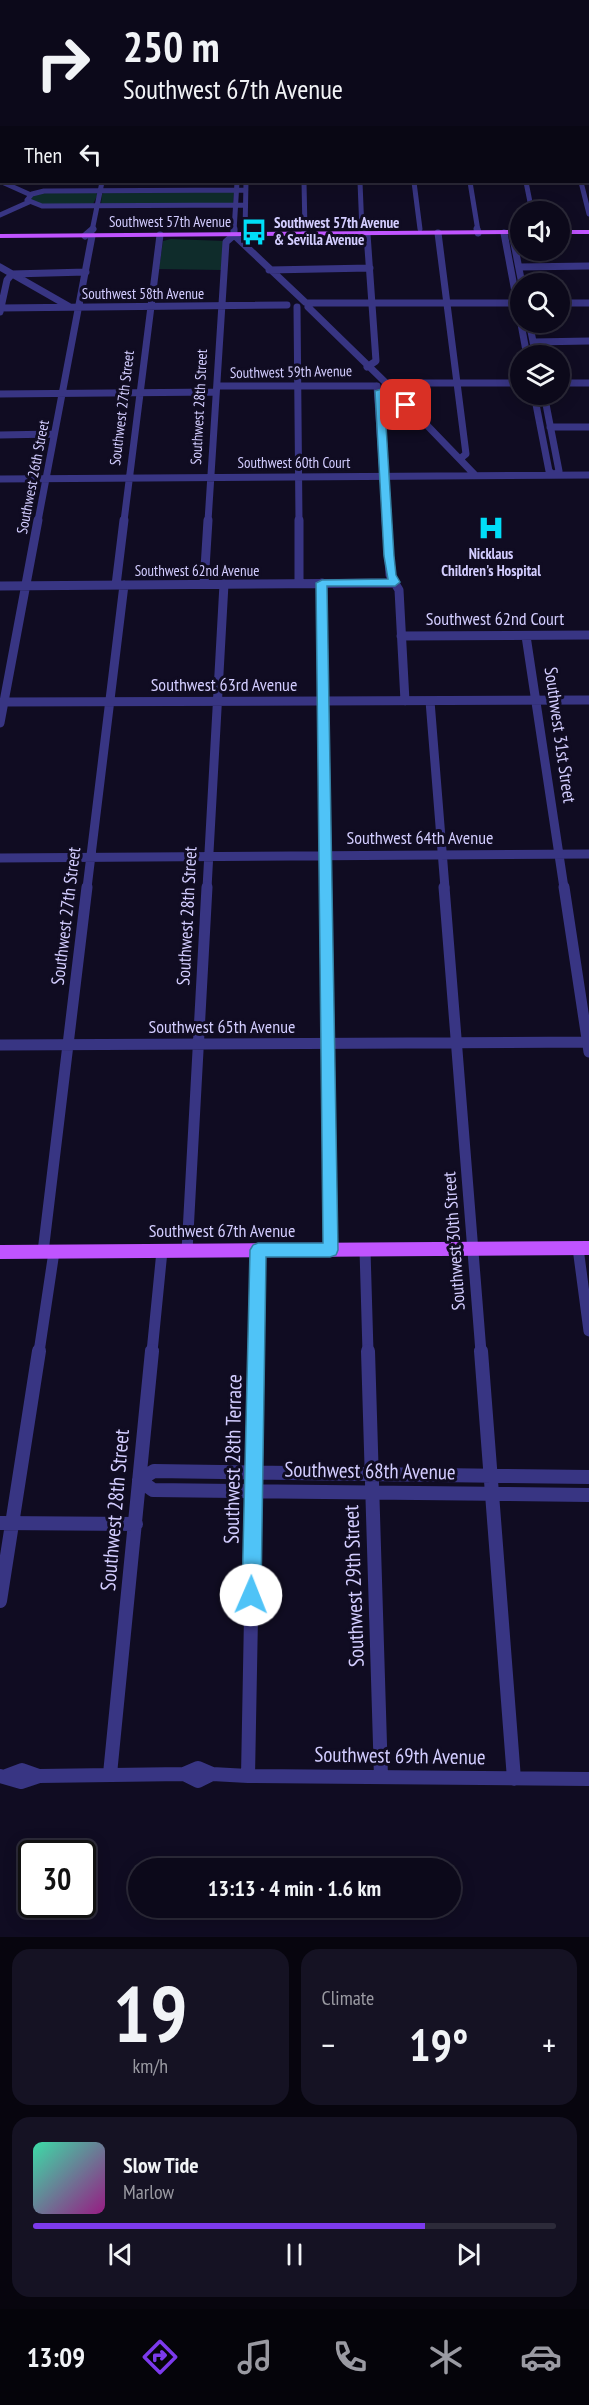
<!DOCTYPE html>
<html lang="en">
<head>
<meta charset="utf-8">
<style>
	:root { --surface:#0c091a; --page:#151223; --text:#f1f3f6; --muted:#9a9aa2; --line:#2c2a39; --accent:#7c3aed }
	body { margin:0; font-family:"PT Sans Narrow",sans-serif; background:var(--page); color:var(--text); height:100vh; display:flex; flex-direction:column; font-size:22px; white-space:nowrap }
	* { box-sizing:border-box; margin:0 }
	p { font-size:20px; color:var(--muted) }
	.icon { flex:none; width:33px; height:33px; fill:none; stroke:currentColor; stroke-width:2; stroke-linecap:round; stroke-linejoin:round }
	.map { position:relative; height:1937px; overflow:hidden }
	.sheet { display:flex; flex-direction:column; gap:12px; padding:12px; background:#07050e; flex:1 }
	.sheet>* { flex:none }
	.hud { position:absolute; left:0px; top:0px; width:590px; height:183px; box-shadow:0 3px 15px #0003,0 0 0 2px var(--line); background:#0c091a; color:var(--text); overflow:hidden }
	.buttons { position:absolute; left:510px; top:201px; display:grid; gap:12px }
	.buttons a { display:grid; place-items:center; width:60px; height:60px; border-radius:50%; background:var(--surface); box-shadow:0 3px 15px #0003,0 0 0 2px var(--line); font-size:30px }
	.speed { position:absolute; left:18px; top:1840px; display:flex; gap:12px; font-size:30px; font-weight:700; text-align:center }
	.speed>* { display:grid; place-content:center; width:78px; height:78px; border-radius:50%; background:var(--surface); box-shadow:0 3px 15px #0003,0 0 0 2px var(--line); line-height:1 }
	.speed .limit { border:3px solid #111; border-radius:9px; background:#fff; color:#111 }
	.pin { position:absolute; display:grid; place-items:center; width:51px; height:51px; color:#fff; margin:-26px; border-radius:12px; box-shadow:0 3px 9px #0006 }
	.me { position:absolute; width:66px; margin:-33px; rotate:1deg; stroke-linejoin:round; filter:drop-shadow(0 0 4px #0008) }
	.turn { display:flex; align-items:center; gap:21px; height:126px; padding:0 24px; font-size:27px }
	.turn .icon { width:78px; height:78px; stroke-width:2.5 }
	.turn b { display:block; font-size:42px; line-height:51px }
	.then { display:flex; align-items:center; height:57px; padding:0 24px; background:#0003; gap:12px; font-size:22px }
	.big { font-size:45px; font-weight:800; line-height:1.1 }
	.sheet .card { flex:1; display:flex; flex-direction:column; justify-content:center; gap:9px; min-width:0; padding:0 21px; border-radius:18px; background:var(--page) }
	.sheet .dial { align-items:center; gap:0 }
	.dial b { font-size:78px; line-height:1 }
	.song { display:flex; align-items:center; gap:18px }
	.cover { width:72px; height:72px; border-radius:9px; background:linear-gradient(135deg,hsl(160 70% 55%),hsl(310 70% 35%)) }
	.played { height:6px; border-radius:3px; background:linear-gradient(90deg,var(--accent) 75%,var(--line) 75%) }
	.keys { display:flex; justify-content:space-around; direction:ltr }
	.heat { display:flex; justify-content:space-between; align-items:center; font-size:33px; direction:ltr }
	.sheet .tiles { flex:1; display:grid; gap:12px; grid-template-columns:1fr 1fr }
	.card:last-child { grid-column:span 2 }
	.trip { position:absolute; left:128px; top:1858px; width:333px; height:60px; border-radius:30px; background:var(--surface); box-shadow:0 3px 15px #0003,0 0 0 2px var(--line); font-weight:800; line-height:60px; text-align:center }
	.menu { display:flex; height:96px; justify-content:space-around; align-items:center; background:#05040a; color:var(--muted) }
	.menu .icon { width:42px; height:42px }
	.menu .selected { color:var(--accent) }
	.menu b { font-size:27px; color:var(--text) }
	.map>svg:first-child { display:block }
	.green { fill:#0f2c2b }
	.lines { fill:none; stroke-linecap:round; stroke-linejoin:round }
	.minor-far4 { stroke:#383583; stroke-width:5 }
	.minor-far3 { stroke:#383583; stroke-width:7 }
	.minor-far2 { stroke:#383583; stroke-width:9 }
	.minor-far1 { stroke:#383583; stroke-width:11 }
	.minor { stroke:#383583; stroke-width:14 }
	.major { fill:#c054ff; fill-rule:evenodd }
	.route { fill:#4fc3f7; stroke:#337fa1; stroke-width:1.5 }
	.labels { text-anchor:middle; stroke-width:6; stroke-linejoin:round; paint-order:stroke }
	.far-street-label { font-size:15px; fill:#d3cdff; stroke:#100c22 }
	.far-poi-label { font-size:15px; font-weight:bold; fill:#d3cdff; stroke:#100c22; text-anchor:start }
	.street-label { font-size:18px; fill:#d3cdff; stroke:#100c22 }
	.near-street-label { font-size:21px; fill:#d3cdff; stroke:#100c22 }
</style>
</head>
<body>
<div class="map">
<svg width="589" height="1937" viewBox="0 0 589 1937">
	<rect width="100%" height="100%" fill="#100c22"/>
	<!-- green -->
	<path class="green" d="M105 192H234L233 203 101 204 102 194Z
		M39 193H96L98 194 93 204 44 205 31 201V197Z
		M171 239 224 241 222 270 159 269 163 241Z"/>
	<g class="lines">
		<!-- minor-far4 -->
		<path class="minor-far4" d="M359 0 366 2
			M0 67 2 62
			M2 182 31 195
			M304 182 305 231
			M360 182 362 231
			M414 182 420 229
			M470 182 478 231
			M526 182 532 212
			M581 182 589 214
			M245 205 42 206 27 200 32 194 44 191 246 190
			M0 215 29 202
			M92 231 102 182
			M234 231 237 182
			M245 231 246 182"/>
		<!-- minor-far3 -->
		<path class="minor-far3" d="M305 229V234
			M362 229V234
			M477 229 478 233
			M438 233 466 454 461 458
			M504 233 527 356
			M512 233 522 284
			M367 234 376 361 367 367
			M234 235 305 302
			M234 235V229
			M85 236 93 229
			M245 245V229
			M0 267 70 307
			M519 267 589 266
			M269 270 370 268
			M307 303H520
			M560 303H589
			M297 307 299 521
			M308 307 385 382
			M0 308 287 305
			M0 312 7 280 12 274 86 272
			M529 322 536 356
			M533 342 589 341
			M389 383H520
			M560 383H589
			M217 386H376
			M377 386 386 521
			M390 387 475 475
			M0 394 216 392
			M534 394 549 471 554 475 559 471 544 394
			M550 427H589
			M0 435 54 434
			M0 479 589 475
			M38 521 92 236
			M124 521 160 235
			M208 521 226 242 234 235"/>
		<!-- minor-far2 -->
		<path class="minor-far2" d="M299 520V583
			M386 520 390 575 399 590 405 701
			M322 583 326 888
			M204 584 208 520
			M116 585 124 520
			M0 586 395 583
			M401 636 589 635
			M526 636 564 888
			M430 701 445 888
			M4 702 589 700
			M0 723 38 520
			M0 858 589 854
			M87 888 124 585
			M207 888 224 584"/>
		<!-- minor-far1 -->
		<path class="minor-far1" d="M326 887 330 1250
			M444 887 481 1352
			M564 887 589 1052
			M0 1045 589 1042
			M578 1248 589 1331
			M365 1250 368 1352
			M187 1251 207 887
			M43 1252 87 887
			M39 1352 54 1252
			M152 1352 162 1251
			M256 1352 258 1250"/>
		<!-- minor -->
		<path class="minor" d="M368 1351 381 1777
			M481 1351 514 1779
			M589 1477 154 1471 139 1480 153 1490 589 1495
			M0 1523 136 1524
			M0 1601 39 1351
			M110 1774 152 1351
			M184 1774 198 1781 212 1774
			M0 1776 21 1782 39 1776 184 1774 198 1768 212 1774 248 1776 589 1779
			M6 1776 22 1770 39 1776
			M248 1776 256 1351"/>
		<!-- major -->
		<path class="major" d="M520 230V234L0 238V234Z
			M560 230H589V234H560Z
			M589 1241V1255L0 1259V1245Z"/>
	</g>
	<!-- route -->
	<path class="route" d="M388 387 411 405 403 407 384 393 394 556 396 575 400 582 395 586H327L338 1250 336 1255 330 1257H266L261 1595 258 1602 251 1604 245 1602 242 1595 250 1250 253 1245 258 1243H323L316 583 322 580 388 579 384 556 375 391Z"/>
	<!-- icons -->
	<defs>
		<g id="bus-bare" transform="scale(2.07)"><path d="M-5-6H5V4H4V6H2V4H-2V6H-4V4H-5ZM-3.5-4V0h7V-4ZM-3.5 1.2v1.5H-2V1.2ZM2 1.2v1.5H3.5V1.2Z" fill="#00def8" stroke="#100c22" stroke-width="2.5" paint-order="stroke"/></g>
		<g id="hospital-bare" transform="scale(2.07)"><path d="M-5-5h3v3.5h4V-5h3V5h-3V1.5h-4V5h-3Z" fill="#00def8" stroke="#100c22" stroke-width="2.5" paint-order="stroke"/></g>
	</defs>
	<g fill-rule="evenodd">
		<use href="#bus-bare" x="254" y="232"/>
		<use href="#hospital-bare" x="491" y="528"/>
	</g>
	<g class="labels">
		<!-- far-street labels -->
		<g class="far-street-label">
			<text x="170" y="227">Southwest 57th Avenue</text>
			<text x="143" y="299">Southwest 58th Avenue</text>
			<text transform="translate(291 372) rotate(-1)" y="5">Southwest 59th Avenue</text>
			<text transform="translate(199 407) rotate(-87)" y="5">Southwest 28th Street</text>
			<text transform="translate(122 408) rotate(-83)" y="5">Southwest 27th Street</text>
			<text x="294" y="468">Southwest 60th Court</text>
			<text transform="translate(33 477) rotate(-79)" y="5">Southwest 26th Street</text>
			<text x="197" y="576">Southwest 62nd Avenue</text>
		</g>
		<!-- far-poi labels -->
		<g class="far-poi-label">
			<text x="274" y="228">Southwest 57th Avenue<tspan x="274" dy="17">&amp; Sevilla Avenue</tspan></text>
			<text x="491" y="559" text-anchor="middle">Nicklaus<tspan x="491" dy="17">Children's Hospital</tspan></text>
		</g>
		<!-- street labels -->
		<g class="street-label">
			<text x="495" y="625">Southwest 62nd Court</text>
			<text x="224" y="691">Southwest 63rd Avenue</text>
			<text transform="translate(560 735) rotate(82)" y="6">Southwest 31st Street</text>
			<text x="420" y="844">Southwest 64th Avenue</text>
			<text transform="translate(66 916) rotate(-83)" y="6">Southwest 27th Street</text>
			<text transform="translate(187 916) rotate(-87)" y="6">Southwest 28th Street</text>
			<text x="222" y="1033">Southwest 65th Avenue</text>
			<text x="222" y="1237">Southwest 67th Avenue</text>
			<text transform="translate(454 1241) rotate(-94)" y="6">Southwest 30th Street</text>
		</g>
		<!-- near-street labels -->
		<g class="near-street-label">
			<text transform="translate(233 1459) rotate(-89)" y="7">Southwest 28th Terrace</text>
			<text transform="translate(370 1471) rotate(1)" y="7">Southwest 68th Avenue</text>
			<text transform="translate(115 1510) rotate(-85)" y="7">Southwest 28th Street</text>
			<text transform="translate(354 1586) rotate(-92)" y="7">Southwest 29th Street</text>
			<text transform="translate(400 1756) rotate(1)" y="7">Southwest 69th Avenue</text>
		</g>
	</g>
</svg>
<div class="buttons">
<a><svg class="icon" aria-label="sound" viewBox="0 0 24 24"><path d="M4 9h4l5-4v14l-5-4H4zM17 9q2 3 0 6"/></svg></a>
<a><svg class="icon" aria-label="search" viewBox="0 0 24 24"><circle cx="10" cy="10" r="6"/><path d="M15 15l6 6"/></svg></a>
<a><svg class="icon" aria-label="layers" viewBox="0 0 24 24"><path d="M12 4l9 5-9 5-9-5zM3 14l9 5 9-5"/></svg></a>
</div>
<div class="speed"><div class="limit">30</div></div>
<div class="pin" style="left:406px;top:405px;background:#d93025"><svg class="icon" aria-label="arrive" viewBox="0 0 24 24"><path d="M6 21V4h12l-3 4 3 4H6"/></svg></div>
<svg class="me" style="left:251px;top:1595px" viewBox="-20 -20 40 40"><circle r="19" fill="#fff"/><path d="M0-13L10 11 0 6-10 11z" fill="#4fc3f7"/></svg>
<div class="trip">13:13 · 4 min · 1.6 km</div>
<div class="hud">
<div class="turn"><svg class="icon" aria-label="right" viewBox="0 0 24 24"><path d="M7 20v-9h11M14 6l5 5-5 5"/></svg><div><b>250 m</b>Southwest 67th Avenue</div></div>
<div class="then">Then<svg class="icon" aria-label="left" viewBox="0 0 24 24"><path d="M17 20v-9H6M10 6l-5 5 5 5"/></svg></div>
</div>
</div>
<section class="sheet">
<div class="tiles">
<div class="card dial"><b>19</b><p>km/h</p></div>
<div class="card"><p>Climate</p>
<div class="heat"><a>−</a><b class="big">19°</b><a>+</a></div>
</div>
<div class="card">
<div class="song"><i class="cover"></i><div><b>Slow Tide</b><p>Marlow</p></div></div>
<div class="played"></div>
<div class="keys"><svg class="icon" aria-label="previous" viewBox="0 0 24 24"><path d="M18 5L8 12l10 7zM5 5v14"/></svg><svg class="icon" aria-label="pause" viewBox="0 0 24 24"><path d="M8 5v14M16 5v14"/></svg><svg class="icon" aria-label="next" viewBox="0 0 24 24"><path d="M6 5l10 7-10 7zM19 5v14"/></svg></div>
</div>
</div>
</section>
<nav class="menu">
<b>13:09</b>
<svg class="icon selected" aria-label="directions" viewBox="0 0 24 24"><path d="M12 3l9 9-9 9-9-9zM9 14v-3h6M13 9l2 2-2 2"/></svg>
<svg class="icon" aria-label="music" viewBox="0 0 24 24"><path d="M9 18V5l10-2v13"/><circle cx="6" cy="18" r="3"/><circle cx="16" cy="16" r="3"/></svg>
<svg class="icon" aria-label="phone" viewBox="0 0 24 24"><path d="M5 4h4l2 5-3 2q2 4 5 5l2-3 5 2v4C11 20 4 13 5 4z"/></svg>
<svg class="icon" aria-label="climate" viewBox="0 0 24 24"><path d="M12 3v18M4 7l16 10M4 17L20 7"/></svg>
<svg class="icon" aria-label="car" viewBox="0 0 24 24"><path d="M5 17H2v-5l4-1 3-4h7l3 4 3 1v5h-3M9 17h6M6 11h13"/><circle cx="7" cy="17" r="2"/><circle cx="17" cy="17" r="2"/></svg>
</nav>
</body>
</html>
